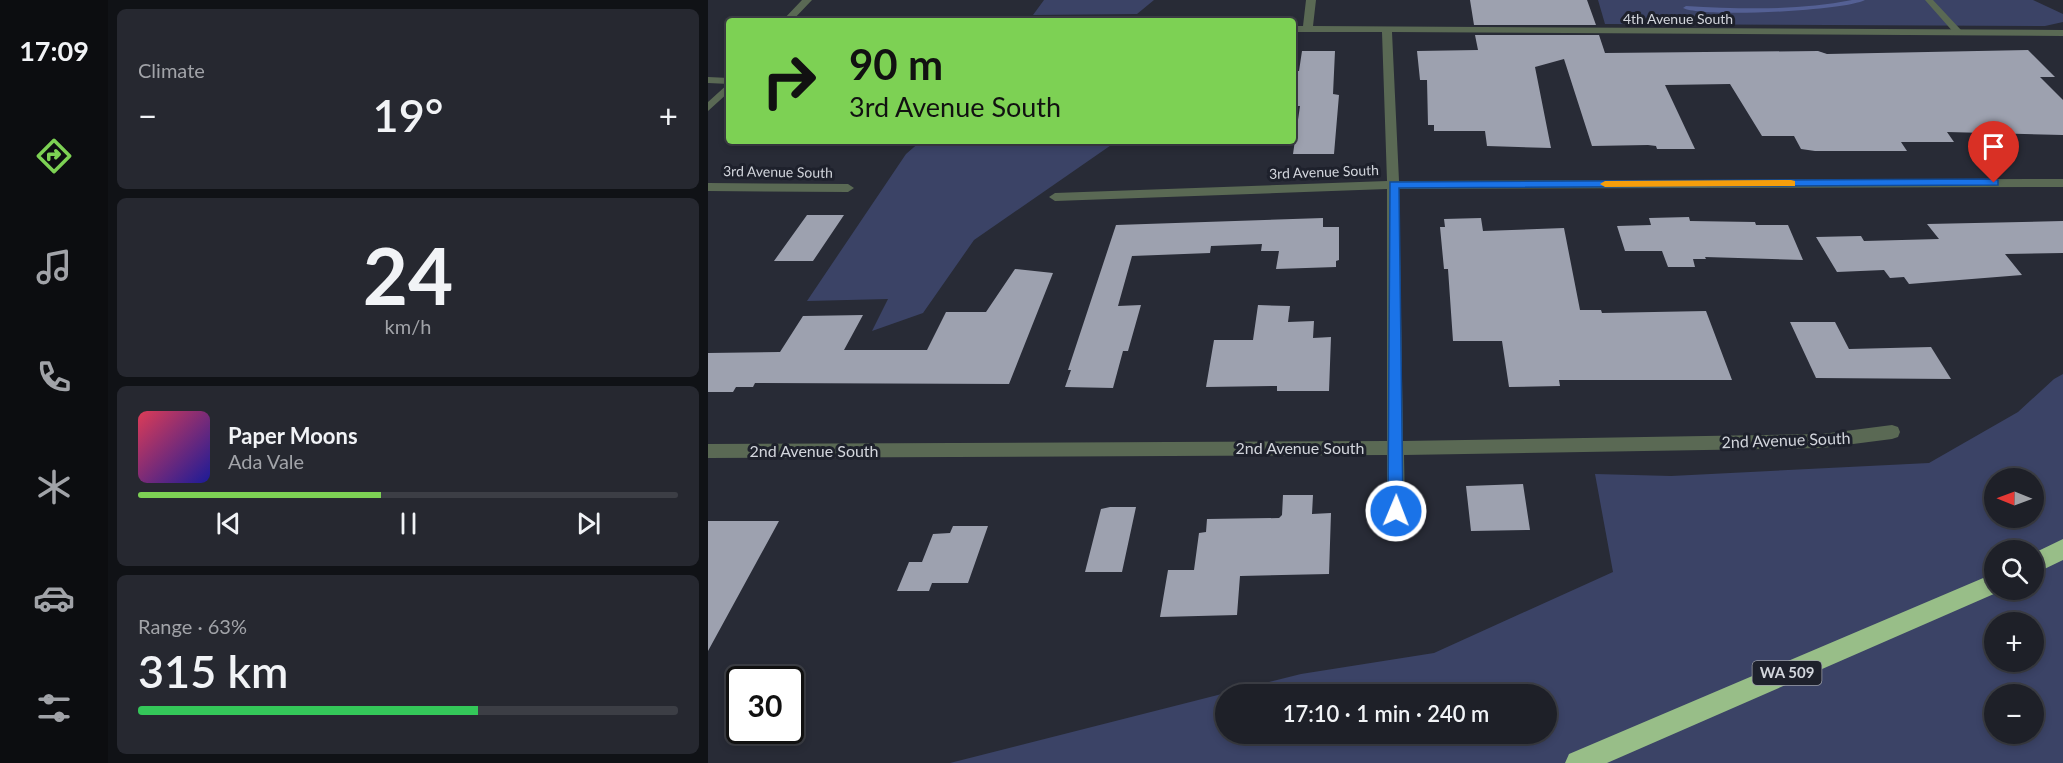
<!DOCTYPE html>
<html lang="en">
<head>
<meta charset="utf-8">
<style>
	:root { --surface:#1e2028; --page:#262830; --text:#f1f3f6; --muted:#a1a3a8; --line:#3c3e45; --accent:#7dd154 }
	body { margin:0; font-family:Lato,sans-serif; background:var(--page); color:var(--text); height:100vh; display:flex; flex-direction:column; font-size:22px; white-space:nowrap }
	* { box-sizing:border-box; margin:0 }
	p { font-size:20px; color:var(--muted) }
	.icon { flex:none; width:33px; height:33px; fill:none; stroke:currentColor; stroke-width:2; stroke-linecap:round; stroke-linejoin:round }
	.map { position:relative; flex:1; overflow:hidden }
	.drawer { display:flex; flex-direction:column; gap:9px; padding:9px; background:#101216; width:600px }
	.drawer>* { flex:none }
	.banner { position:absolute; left:18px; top:18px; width:570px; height:126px; border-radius:6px; box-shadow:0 3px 9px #0003,0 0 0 2px var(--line); background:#7dd154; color:#111; overflow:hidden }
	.needle { width:39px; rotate:271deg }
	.controls { position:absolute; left:1276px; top:468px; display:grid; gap:12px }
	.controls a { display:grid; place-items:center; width:60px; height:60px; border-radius:50%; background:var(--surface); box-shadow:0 3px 9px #0003,0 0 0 2px var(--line); font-size:30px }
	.speed { position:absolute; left:18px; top:666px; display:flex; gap:12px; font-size:30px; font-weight:700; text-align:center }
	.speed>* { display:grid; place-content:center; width:78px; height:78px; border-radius:50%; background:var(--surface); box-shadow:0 3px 9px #0003,0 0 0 2px var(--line); line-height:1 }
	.speed .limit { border:3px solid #111; border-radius:9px; background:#fff; color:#111 }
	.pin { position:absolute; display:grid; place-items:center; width:51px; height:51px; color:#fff; margin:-62px -26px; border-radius:50% 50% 50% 0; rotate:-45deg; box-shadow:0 0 6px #0007 }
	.pin .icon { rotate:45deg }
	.me { position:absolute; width:66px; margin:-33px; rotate:1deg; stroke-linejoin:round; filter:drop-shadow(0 0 4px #0008) }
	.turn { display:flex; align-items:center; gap:21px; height:126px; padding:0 24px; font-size:27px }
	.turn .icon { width:78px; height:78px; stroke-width:2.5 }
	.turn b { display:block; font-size:42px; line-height:51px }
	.big { font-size:45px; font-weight:600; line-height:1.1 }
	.drawer .tile { flex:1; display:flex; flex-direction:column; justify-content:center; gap:9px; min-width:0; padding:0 21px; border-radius:9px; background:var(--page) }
	.drawer .dial { align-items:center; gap:0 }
	.dial b { font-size:78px; line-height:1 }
	.song { display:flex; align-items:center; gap:18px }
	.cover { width:72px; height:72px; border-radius:9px; background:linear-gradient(135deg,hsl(350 70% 55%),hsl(240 70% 35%)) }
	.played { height:6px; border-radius:3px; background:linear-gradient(90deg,var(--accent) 45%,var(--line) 45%) }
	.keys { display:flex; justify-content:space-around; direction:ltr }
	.heat { display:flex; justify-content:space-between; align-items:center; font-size:33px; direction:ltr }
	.charge { height:9px; border-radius:4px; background:linear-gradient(90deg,#34c759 63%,var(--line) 0) }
	.trip { position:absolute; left:507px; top:684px; width:342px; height:60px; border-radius:30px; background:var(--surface); box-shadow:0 3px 9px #0003,0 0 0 2px var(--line); font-weight:600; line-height:60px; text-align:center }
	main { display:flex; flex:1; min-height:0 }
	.tabs { display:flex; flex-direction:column; width:108px; justify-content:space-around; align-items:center; background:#0c0d10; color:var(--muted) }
	.tabs .icon { width:42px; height:42px }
	.tabs .current { color:var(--accent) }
	.tabs b { font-size:27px; color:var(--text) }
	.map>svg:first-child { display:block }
	.green { fill:#3b4366; fill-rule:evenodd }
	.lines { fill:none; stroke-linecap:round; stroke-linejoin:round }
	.stream { fill:#546094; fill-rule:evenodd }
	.building { fill:#9da1af }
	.service { fill:#5a6954; fill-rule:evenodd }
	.minor { fill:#5a6954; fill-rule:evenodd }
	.motorway { fill:#98be88; fill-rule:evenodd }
	.route { fill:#1a73e8; stroke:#114b97; stroke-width:1.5 }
	.slow { fill:#f59e0b }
	.labels { text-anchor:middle; stroke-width:6; stroke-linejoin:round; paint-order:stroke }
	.far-street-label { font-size:14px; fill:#d2d5dc; stroke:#1e212c }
	.shield { fill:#1e212c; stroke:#9c9fa7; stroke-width:1.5 }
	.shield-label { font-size:15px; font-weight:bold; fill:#d2d5dc }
	.street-label { font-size:16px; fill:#d2d5dc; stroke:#1e212c }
</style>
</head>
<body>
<main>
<nav class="tabs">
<b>17:09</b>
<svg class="icon current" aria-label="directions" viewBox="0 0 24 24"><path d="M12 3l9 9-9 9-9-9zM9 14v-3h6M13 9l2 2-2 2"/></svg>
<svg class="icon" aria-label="music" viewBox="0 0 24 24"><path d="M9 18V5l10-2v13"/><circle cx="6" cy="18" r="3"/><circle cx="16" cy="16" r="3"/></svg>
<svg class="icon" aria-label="phone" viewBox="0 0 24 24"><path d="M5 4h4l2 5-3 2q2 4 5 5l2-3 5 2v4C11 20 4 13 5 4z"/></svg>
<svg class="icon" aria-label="climate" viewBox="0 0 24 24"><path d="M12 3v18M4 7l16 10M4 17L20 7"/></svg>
<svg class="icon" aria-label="car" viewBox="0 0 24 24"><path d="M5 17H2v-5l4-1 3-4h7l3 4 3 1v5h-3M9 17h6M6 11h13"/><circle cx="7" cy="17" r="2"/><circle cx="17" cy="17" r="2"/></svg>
<svg class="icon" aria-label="filters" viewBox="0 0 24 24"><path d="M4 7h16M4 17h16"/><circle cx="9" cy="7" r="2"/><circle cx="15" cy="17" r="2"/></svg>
</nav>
<section class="drawer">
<div class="tile"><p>Climate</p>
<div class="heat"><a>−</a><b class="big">19°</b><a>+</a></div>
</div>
<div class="tile dial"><b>24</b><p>km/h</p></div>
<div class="tile">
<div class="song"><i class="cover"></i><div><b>Paper Moons</b><p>Ada Vale</p></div></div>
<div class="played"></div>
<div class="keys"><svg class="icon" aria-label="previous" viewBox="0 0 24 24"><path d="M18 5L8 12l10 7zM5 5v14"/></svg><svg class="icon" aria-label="pause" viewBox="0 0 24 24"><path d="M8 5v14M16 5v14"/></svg><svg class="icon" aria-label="next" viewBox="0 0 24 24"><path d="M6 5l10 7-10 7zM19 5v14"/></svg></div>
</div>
<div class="tile"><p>Range · 63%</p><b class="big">315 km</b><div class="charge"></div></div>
</section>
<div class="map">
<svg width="1355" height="763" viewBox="0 0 1355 763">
	<rect width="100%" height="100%" fill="#282b36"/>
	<!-- green -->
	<path class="green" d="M336 0H446L429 14 325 15Z
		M890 0H1325L1355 14V22L1337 26 897 24Z
		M213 141H409L266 240 215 313 164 331 180 299 99 301 198 154Z
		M1355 374V763H242L593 674 726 653 905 572 887 474 963 476 1221 463 1310 412 1346 379ZM1287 478H1326V518H1287ZM1287 550H1326V590H1287ZM1287 622H1326V662H1287ZM518 694H838V734H518ZM1287 694H1326V734H1287Z"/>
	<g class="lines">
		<!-- stream -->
		<path class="stream" d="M1144 0H1157C1136 11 994 18 975 8L978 6C1033 9 1089 11 1144 0Z"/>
	</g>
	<!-- building -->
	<path class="building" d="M762 0H879L888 25H766Z
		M767 35H891L897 53 1110 51 1119 54 1320 50 1347 77H1332L1355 100V135L1239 132 1246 142H1193L1199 151H1107L1093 149 1086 136H1054L1022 84 957 85 987 149H949L948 146 940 145 884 146 856 59 827 67 843 148 779 146 777 131H726V125H720L719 80H712L709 51 770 50Z
		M594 51H627L625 94 631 95 626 154H585L592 106H585V71H591Z
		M99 215H136L105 261H66Z
		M981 217 982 221 1047 222 1048 225H1080L1095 260 997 257 998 259H985L987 267H960L954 251H917L909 226 943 225 941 218Z
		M615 218V227H631V260L628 261V267L568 269 571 251H553L554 244 503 246 502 253 424 256 410 306 433 305 420 351H415L405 388 357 387 363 370H360L408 225Z
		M773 218 775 231 856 228 872 310H893L894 313 998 311 1024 380H851L852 386 801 387 794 341H745L740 269H736L732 227H737L736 219Z
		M1355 221V253L1297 254 1314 275 1201 284 1196 277 1182 278 1176 270 1129 272 1108 237 1153 236 1156 241 1231 239 1219 224Z
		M307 269 345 273 301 384 47 383 45 387H28L25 392H0V353L72 352 95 316 155 315 136 350H219L238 312H278Z
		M550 305 582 306 580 322 606 321 605 338 623 337 621 391H569V386L498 387 506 340H545Z
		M1082 322H1127L1141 349 1223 347 1243 379 1108 378Z
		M815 484 822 530 763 531 758 486Z
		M575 495H605L604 514 623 513 621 574 532 576 529 615 452 617 460 570H486L491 533 498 532 499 519 571 518 574 515Z
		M402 507H428L414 572H377L393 509Z
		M0 521H71L0 651Z
		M245 526H280L260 583H224L221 591H189L201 562H214L225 534 242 533Z"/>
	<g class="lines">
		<!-- service -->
		<path class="service" d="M1217 0H1225L1253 30V34H1247Z
			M0 77 21 78V84L0 83Z"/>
		<!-- minor -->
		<path class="minor" d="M94 0H104L84 21H74Z
			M598 0H608L605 26 1355 30V36L684 32 691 181 1355 179V187L691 189 695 441 1114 434 1184 425 1190 427 1192 432 1190 437 1184 439 1114 448 696 455 697 511 694 516 688 519 682 516 679 511V455L0 458V444L679 441V189L347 201 341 197 347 193 679 181 674 32H585V26H595Z
			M21 83V92L0 111V102Z
			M0 183 140 184 146 188 140 192 0 191Z"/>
		<!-- motorway -->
		<path class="motorway" d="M1355 539V560L1326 574V553Z
			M1287 573V590H1295L899 763H857L861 754Z"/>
	</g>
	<!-- route -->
	<path class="route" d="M1286 179 1290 180V185L691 188 695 511 693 516H682L680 511 682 182Z"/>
	<!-- slow -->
	<path class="slow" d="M1083 180 1087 181V186L897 187 892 184 897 181Z"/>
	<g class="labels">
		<!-- far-street labels -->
		<g class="far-street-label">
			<text x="970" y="24">4th Avenue South</text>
			<text transform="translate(70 172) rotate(1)" y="5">3rd Avenue South</text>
			<text transform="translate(616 172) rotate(-2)" y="5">3rd Avenue South</text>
		</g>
		<!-- shield labels -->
		<rect class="shield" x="1044.5" y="661" width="69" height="24" rx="4.5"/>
		<g class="shield-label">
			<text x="1079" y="678">WA 509</text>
		</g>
		<!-- street labels -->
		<g class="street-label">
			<text transform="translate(1078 440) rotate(-2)" y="6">2nd Avenue South</text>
			<text x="592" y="454">2nd Avenue South</text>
			<text x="106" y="457">2nd Avenue South</text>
		</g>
	</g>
</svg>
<div class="controls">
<a><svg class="needle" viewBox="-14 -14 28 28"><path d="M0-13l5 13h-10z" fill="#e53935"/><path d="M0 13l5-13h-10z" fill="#a1a3a8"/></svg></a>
<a><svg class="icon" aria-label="search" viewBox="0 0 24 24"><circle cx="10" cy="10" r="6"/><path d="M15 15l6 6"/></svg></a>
<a>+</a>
<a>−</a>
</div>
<div class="speed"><div class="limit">30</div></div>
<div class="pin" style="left:1286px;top:183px;background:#d93025"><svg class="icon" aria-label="arrive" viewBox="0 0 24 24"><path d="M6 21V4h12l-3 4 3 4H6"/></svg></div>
<svg class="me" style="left:688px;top:511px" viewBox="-20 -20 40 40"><circle r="17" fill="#1a73e8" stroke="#fff" stroke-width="3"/><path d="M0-11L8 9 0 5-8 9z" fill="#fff"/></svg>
<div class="trip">17:10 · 1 min · 240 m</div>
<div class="banner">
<div class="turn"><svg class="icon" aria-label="right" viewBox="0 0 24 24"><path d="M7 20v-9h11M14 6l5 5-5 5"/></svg><div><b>90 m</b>3rd Avenue South</div></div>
</div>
</div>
</main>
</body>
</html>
